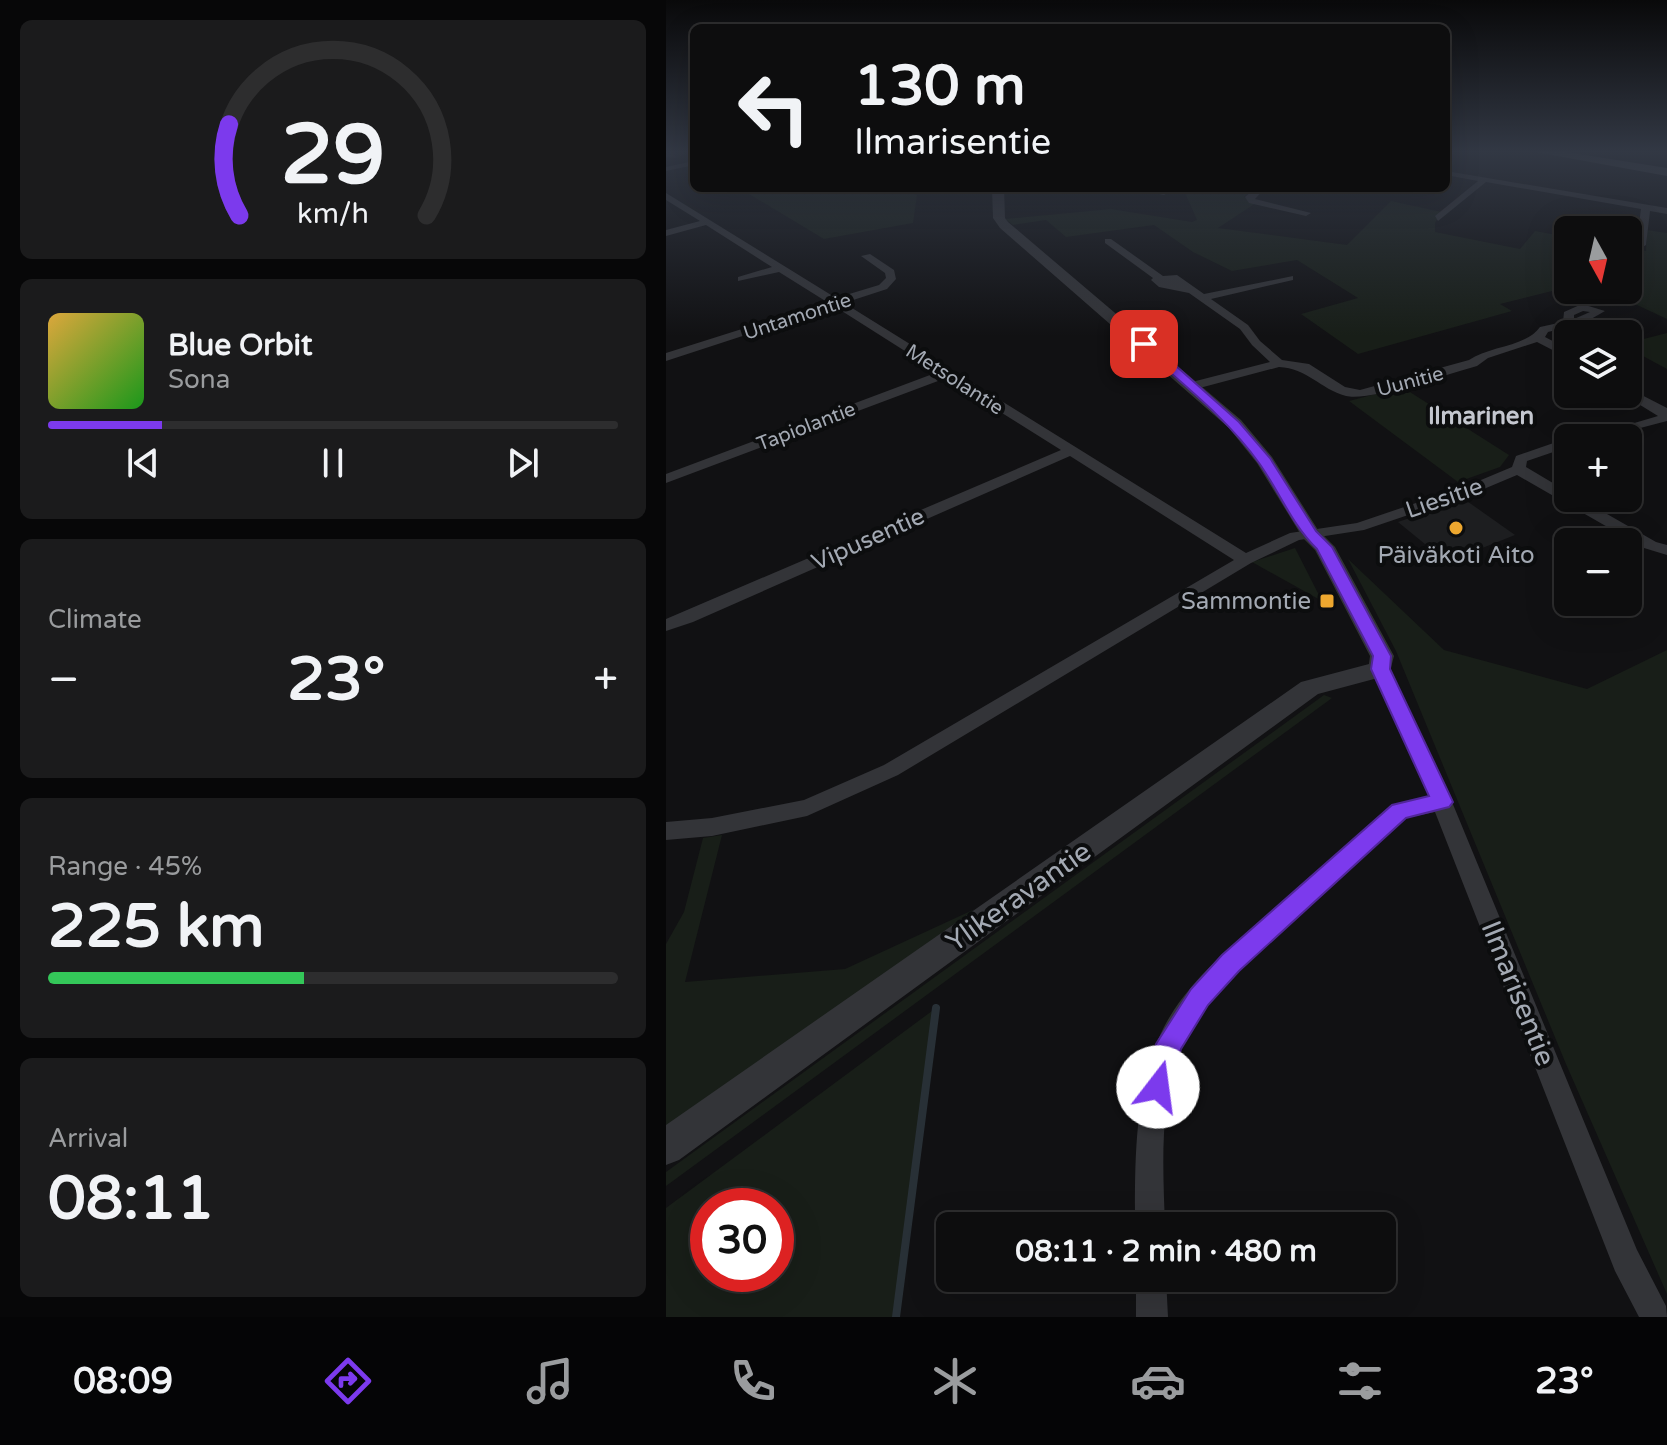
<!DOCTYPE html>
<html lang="en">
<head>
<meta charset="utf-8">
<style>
	:root { --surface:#0d0d0e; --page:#1b1b1c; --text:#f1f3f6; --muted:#9a9c9e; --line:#2d2d2e; --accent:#7c3aed }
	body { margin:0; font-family:"Varela Round",sans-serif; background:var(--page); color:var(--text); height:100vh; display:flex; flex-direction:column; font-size:30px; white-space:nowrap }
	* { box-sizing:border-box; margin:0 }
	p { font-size:26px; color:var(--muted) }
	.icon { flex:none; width:44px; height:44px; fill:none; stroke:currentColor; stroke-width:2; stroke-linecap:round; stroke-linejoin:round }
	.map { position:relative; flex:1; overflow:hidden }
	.sheet { display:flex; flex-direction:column; gap:20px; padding:20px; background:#070708; width:666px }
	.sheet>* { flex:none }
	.guide { position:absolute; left:24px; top:24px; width:760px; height:168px; border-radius:12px; box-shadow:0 8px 32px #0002,0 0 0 2px var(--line); background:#0d0d0e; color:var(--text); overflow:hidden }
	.needle { width:52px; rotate:172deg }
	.buttons { position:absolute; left:888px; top:216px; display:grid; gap:16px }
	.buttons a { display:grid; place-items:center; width:88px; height:88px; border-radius:12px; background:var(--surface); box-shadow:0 8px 32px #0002,0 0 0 2px var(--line); font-size:40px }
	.speed { position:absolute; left:24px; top:1188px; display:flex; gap:16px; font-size:40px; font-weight:700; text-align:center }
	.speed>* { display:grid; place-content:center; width:104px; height:104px; border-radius:50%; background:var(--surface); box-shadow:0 8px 32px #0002,0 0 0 2px var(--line); line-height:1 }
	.speed .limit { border:12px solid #d22; background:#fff; color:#111 }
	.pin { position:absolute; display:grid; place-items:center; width:68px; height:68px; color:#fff; margin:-34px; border-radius:16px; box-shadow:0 4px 12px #0006 }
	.me { position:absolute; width:88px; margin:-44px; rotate:15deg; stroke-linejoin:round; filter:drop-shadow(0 0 6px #0008) }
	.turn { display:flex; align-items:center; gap:28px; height:168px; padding:0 32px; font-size:36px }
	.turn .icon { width:104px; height:104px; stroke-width:2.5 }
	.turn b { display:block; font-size:56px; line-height:68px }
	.big { font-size:60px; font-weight:700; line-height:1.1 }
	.sheet .widget { flex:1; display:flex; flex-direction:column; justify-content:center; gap:12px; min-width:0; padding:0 28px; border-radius:12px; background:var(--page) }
	.sheet .dial { align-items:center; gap:0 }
	.dial svg { height:208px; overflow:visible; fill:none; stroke:var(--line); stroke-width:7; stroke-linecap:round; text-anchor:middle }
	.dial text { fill:var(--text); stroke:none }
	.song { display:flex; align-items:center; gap:24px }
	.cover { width:96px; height:96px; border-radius:12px; background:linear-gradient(135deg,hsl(40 70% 55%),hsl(120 70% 35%)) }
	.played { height:8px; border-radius:4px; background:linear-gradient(90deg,var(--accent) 20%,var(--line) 20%) }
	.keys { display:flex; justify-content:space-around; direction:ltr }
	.heat { display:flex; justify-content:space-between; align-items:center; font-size:44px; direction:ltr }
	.charge { height:12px; border-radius:6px; background:linear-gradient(90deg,#34c759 45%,var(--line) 0) }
	.trip { position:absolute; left:270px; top:1212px; width:460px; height:80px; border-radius:12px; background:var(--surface); box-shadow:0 8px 32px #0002,0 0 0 2px var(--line); font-weight:700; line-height:80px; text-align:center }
	.dock { display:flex; height:128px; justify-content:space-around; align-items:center; background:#050506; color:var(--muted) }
	.dock .icon { width:56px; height:56px }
	.dock .on { color:var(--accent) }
	.dock b { font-size:36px; color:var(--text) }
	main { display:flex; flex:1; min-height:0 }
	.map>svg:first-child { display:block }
	.built { fill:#1d1e20 }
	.green { fill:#181e18; fill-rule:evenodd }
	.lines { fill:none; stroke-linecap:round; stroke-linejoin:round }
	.stream { stroke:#283036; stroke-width:8 }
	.minor { fill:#333438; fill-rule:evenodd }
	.tertiary { fill:#333438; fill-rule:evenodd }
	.secondary { fill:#414348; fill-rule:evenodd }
	.wall { fill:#2d2d31 }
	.shaded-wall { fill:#1c1c1f }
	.route { fill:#7c3aed; stroke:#51269a; stroke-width:2 }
	.poi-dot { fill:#eda72f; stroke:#0c0d0e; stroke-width:3 }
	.labels { text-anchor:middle; stroke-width:8; stroke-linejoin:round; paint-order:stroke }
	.far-street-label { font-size:20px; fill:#a3a9b3; stroke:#0c0d0e }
	.far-quarter-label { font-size:24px; font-weight:bold; fill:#c4c7cf; stroke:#0c0d0e }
	.street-label { font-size:24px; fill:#a3a9b3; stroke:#0c0d0e }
	.poi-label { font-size:24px; fill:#a3a9b3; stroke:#0c0d0e }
	.near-street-label { font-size:28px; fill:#a3a9b3; stroke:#0c0d0e }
</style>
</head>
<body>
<main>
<section class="sheet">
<div class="widget dial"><svg viewBox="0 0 100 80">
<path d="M14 69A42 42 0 1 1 86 69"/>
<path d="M14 69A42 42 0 0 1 10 34" stroke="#7c3aed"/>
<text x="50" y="56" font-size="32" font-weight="700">29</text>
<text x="50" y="72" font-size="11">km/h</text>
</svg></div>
<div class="widget">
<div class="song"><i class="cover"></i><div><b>Blue Orbit</b><p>Sona</p></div></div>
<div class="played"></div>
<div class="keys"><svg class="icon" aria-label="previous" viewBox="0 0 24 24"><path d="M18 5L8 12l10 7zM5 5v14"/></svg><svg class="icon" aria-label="pause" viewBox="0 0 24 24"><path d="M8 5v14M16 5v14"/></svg><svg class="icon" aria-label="next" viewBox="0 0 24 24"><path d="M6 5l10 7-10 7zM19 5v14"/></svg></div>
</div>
<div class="widget"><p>Climate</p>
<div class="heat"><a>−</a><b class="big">23°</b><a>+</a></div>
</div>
<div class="widget"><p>Range · 45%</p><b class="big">225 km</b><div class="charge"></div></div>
<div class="widget"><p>Arrival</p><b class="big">08:11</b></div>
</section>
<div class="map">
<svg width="1001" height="1317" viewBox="0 0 1001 1317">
	<rect width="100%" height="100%" fill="#111113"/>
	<!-- built -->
	<path class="built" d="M798 499 849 535 781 562 732 522Z"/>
	<!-- green -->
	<path class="green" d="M92 188H223L251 195 247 223 158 239 78 191Z
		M517 188H568L583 192 578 197 590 203 552 228 681 245 725 201 776 212 769 223V232L854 249 869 231 902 237V287L834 304 846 311 692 354 635 314 692 298 631 260 566 271 527 252 488 225 400 237 380 220 347 225 339 219 445 209 526 222 531 220Z
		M981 230 1001 233V319L939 290H962V248L980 251Z
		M1001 333V369L962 348V343Z
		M736 387 843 455 834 467 792 482 683 401Z
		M629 548 656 601 586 562Z
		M682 559 778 650 921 689 1001 650V1294L900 1064 730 651Z
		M658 695 666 698 0 1186V1172Z
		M56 835 19 982 179 969 309 909 0 1131V944L18 912 37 838Z
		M270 1008 230 1317H0V1208ZM42 1206H110V1274H42Z"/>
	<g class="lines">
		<!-- stream -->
		<path class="stream" d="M230 1317 270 1008"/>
		<!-- minor -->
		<path class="minor" d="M28 161V165L0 171V167Z
			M780 171 1001 208V214L984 211 980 245 975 248 970 245 975 209 820 182 772 221 769 216 812 181 780 175Z
			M466 188H488L502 192 498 195Z
			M589 188H599L589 199 645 213 640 216 583 203 579 197Z
			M0 193 170 298 213 285 220 278 219 273 195 256 204 254 228 270 230 279 221 289 178 303 580 553 624 533 691 523 803 485 846 467 850 456 902 438V447L861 461 860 467 902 492V498H913L990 542 1001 545V555L978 548 851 475 813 491 698 530 633 540 585 563 232 775 141 816 46 836 0 840V822L46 818 138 800 218 765 568 560 404 456 27 622 0 631V619L395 450 280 378 0 483V474L272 372 168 306 0 361V353L161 302 113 272 72 281V277L106 267 40 225 0 236V230L34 221 0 200Z
			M439 239H445L497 276 511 275 538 294 627 276V280L545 299 582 325 594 341 616 360 643 364 679 387 694 390 803 360C823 346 860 347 874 327L897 322 898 312 916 304 939 311 918 323 882 332 879 337 902 349V358L871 342 822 358 811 366C784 373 703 402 680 396 654 389 641 368 613 367L526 390 522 389V383L604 362 586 345 574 329 523 293 493 287 485 280 487 278 439 243ZM917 311 924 312 908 319V315Z
			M962 388 1001 408V421L936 438H908L910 435 965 424 992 416 958 395 962 394Z
			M714 663 723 669 786 802 971 1250 1000 1306 1001 1317H973L949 1271 769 812 740 818C702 852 665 887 627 921 588 957 534 1000 514 1050 493 1105 497 1168 499 1226H469C469 1164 468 1099 492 1040 515 984 569 944 612 905 650 872 688 838 727 805L763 796 705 669Z
			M470 1278H500L502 1317H470Z"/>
		<!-- tertiary -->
		<path class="tertiary" d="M326 188H338L339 218 342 222 575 420 606 457 652 530 669 547 728 656 723 675 652 694 13 1160 0 1165V1125L635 682 703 664 704 656 649 550 637 538 591 463 563 428 334 228 327 218Z"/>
		<!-- secondary -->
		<path class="secondary" d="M864 151H894L1001 168V176Z"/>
	</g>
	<!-- wall -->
	<path class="wall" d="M0 151H23L10 158 0 157Z"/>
	<!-- shaded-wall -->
	<path class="shaded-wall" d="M8 151H23L10 158Z"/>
	<!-- sky -->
	<linearGradient id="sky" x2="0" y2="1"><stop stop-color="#09090a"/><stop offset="0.45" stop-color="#323844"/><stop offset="1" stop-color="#323844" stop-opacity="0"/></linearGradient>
	<rect width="1001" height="336" fill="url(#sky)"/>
	<!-- route -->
	<path class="route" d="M474 341H482L573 422 604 458 650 531 666 547 725 656 724 669 787 802 783 807 740 818 573 971 542 1005 515 1049 502 1096 492 1100 483 1096 479 1087 490 1044 525 989 556 955 726 805 763 796 705 669 707 656 651 549C626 525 613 491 593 463 561 418 515 383 474 346Z"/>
	<!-- markers -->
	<g class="poi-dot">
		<circle cx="790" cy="528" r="8"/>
		<rect x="653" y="593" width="16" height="16" rx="4"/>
	</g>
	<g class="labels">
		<!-- far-street labels -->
		<g class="far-street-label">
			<text transform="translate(131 316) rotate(-18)" y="7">Untamontie</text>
			<text transform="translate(289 379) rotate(33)" y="7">Metsolantie</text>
			<text transform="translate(744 381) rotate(-15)" y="7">Uunitie</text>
			<text transform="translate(140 426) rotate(-21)" y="7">Tapiolantie</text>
		</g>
		<!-- far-quarter labels -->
		<g class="far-quarter-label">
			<text x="815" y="424">Ilmarinen</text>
		</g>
		<!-- street labels -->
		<g class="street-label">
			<text transform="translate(778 498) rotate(-19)" y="8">Liesitie</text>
			<text transform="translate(202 539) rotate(-24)" y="8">Vipusentie</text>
		</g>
		<!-- poi labels -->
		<g class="poi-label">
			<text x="790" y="563">Päiväkoti Aito</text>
			<text x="645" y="609" text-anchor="end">Sammontie</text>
		</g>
		<!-- near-street labels -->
		<g class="near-street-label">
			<text transform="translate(352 896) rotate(-35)" y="10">Ylikeravantie</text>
			<text transform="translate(853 993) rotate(68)" y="10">Ilmarisentie</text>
		</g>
	</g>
</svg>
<div class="buttons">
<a><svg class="needle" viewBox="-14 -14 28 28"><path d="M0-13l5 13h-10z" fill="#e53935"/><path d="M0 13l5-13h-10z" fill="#9a9c9e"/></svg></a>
<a><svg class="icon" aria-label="layers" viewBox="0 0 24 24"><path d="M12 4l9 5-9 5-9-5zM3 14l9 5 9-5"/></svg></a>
<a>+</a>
<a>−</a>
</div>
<div class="speed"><div class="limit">30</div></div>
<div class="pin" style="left:478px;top:344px;background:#d93025"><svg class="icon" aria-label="arrive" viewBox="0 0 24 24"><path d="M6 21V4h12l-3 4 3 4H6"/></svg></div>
<svg class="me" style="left:492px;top:1087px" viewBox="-20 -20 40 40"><circle r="19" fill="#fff"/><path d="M0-13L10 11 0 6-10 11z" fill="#7c3aed"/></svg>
<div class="trip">08:11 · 2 min · 480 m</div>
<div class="guide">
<div class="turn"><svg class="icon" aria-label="left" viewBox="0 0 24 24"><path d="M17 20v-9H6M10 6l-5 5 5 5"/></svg><div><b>130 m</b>Ilmarisentie</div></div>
</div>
</div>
</main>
<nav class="dock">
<b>08:09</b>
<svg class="icon on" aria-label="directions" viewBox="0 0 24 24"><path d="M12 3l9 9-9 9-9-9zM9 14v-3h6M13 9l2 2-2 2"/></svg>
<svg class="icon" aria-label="music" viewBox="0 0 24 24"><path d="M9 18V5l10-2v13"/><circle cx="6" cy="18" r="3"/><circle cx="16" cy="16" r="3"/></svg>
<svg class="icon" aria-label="phone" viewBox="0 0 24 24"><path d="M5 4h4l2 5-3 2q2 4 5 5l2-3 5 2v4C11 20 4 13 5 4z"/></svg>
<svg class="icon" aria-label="climate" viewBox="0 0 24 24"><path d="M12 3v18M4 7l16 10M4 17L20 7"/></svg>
<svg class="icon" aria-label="car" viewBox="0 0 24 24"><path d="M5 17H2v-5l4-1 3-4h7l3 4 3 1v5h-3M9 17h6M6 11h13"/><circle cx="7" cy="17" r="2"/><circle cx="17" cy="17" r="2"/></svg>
<svg class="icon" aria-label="filters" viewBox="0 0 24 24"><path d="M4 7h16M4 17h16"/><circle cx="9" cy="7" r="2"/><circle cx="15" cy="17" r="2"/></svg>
<b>23°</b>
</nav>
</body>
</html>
